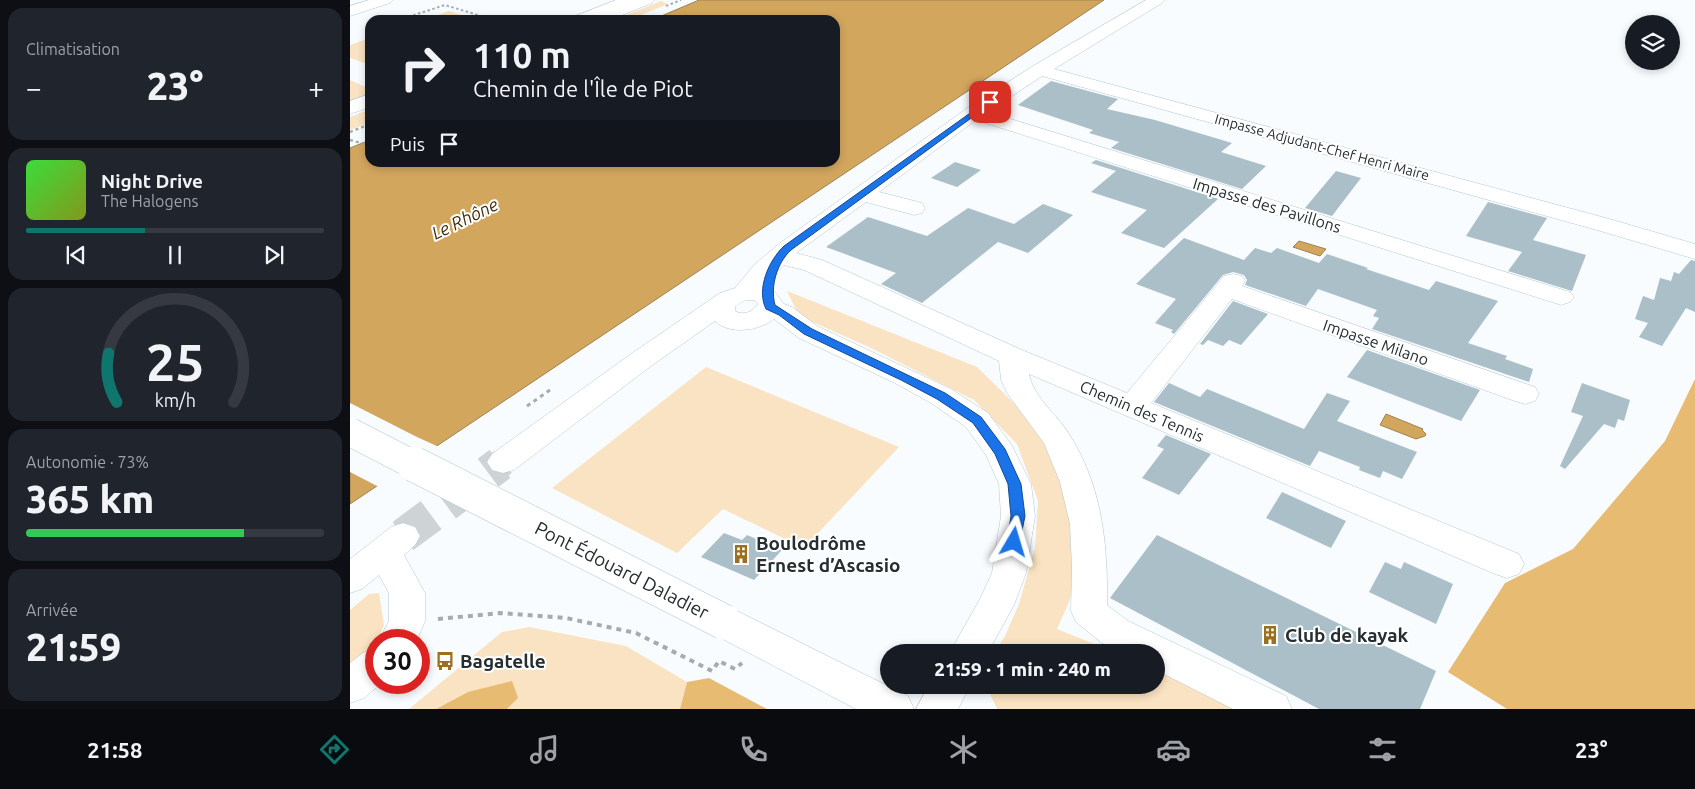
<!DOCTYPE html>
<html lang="fr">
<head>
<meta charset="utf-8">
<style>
	:root { --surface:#171b24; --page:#20242c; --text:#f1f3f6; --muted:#9ea1a6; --line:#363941; --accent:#0f766e }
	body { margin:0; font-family:Ubuntu,sans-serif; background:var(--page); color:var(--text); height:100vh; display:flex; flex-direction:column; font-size:19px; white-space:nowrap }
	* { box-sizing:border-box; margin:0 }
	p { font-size:16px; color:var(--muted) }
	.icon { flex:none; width:28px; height:28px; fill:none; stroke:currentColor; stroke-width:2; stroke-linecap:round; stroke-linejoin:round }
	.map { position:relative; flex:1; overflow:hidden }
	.details { display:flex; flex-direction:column; gap:8px; padding:8px; background:#0d0f14; width:350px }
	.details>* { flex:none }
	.guide { position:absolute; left:15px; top:15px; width:475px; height:152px; border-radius:15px; box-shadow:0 2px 8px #0003; background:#171b24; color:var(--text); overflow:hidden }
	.fabs { position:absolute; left:1275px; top:15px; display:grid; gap:10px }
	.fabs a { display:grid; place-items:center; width:55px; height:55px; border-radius:50%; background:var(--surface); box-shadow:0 2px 8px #0003; font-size:25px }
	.speed { position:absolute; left:15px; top:629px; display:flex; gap:10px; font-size:25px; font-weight:700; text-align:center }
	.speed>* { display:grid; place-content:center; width:65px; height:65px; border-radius:50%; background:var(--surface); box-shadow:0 2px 8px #0003; line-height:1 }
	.speed .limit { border:8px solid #d22; background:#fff; color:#111 }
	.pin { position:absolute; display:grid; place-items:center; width:42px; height:42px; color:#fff; margin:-21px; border-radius:10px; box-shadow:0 2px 8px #0006 }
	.me { position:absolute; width:55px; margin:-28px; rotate:7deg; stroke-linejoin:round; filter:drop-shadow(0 0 4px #0008) }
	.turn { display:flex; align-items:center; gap:18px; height:105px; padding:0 25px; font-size:22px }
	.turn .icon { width:65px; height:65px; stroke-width:2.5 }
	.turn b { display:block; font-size:35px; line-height:42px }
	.then { display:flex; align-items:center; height:48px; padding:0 25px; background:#0003; gap:10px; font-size:19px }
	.big { font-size:38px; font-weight:800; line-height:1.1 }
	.details .widget { flex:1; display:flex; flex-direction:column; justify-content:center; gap:8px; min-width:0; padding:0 18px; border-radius:15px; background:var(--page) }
	.details .dial { align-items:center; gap:0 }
	.dial svg { height:130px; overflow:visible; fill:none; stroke:var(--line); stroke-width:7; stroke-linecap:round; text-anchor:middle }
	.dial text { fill:var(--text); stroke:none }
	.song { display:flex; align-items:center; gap:15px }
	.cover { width:60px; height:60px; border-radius:8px; background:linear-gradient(135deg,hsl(120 70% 55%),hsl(70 70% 35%)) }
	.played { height:5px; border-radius:2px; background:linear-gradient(90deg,var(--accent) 40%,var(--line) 40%) }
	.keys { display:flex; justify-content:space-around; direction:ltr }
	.heat { display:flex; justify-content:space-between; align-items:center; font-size:28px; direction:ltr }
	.charge { height:8px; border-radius:4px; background:linear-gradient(90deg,#34c759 73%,var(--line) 0) }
	.trip { position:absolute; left:530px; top:644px; width:285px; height:50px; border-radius:25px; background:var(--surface); box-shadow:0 2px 8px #0003; font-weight:800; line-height:50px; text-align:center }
	.tabs { display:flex; height:80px; justify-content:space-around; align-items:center; background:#090b0e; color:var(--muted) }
	.tabs .icon { width:35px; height:35px }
	.tabs .selected { color:var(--accent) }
	.tabs b { font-size:22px; color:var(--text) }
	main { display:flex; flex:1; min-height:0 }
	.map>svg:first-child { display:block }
	.green { fill:#fae3c2 }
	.forest { fill:#e8bb72 }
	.water { fill:#d3a65e; stroke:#9f8250 }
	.pier { fill:#f8fcfe }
	.building { fill:#aabfc8 }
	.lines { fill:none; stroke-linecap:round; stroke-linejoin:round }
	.minor-tunnel-far1 { stroke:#ced3d5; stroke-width:28; stroke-dasharray:28 14; stroke-linecap:butt }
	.minor-tunnel { stroke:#ced3d5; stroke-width:35; stroke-dasharray:35 18; stroke-linecap:butt }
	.minor-casing { stroke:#b3c9d2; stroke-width:1 }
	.major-casing { stroke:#b3c9d2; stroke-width:1 }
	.path-far3 { stroke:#a6acae; stroke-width:2; stroke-dasharray:2.5 2.5; stroke-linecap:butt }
	.path-far2 { stroke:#a6acae; stroke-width:2.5; stroke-dasharray:3 3; stroke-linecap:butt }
	.path-far1 { stroke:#a6acae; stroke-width:3; stroke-dasharray:4 4; stroke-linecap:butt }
	.path { stroke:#a6acae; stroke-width:4; stroke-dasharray:5 5; stroke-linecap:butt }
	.minor { fill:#fff; fill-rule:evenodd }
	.major { fill:#fff; fill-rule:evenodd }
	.major-bridge-far1-casing { stroke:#b3c9d2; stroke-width:29; stroke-linecap:butt }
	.major-bridge-casing { stroke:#b3c9d2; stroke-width:36; stroke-linecap:butt }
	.major-bridge-far1 { stroke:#fff; stroke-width:28 }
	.major-bridge { stroke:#fff; stroke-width:35 }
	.route { fill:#1a73e8; stroke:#114b97 }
	.labels { text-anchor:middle; stroke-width:4; stroke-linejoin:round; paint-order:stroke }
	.far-street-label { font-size:14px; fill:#252e31; stroke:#fff }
	.street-label { font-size:16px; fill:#252e31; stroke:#fff }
	.water-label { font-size:18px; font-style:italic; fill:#422f0f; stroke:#fff }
	.near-poi-label { font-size:19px; font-weight:bold; fill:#252e31; stroke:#fff; text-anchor:start }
	.near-street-label { font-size:19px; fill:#252e31; stroke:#fff }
</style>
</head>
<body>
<main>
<section class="details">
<div class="widget"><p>Climatisation</p>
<div class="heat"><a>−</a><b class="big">23°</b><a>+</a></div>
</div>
<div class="widget">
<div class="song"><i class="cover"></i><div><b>Night Drive</b><p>The Halogens</p></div></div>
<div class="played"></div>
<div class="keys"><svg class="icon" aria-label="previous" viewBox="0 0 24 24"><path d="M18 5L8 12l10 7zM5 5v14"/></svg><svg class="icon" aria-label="pause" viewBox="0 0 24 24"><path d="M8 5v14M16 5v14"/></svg><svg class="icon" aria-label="next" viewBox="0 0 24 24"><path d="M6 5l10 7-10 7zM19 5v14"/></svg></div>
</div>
<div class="widget dial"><svg viewBox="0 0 100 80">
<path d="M14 69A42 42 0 1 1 86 69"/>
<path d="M14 69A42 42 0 0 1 9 39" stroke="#0f766e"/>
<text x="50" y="56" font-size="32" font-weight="700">25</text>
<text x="50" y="72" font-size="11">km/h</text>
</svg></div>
<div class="widget"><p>Autonomie · 73%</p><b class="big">365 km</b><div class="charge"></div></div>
<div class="widget"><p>Arrivée</p><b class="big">21:59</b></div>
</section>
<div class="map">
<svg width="1345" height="709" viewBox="0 0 1345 709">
	<rect width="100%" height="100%" fill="#f8fcfe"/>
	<!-- green -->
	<path class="green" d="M311 1 318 4 279 20H264Z
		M99 11 128 20H74Z
		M20 38V65L0 58V45Z
		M0 80 20 89V93L0 101Z
		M20 109V122L0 130V117Z
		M437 291 627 367 688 427 729 515 728 570 719 602 707 629 764 652H645L655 636 669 604 685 548 688 501 667 444 624 400 521 348 449 316Z
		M356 367 549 447 454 548 373 509 327 553 202 488Z
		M29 593 34 625 23 649 0 674V610L19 594Z
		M179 627 276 646 337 682 330 709H157L168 698 118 692 86 709H59L152 632Z
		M806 670 898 709H647L636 685H806Z"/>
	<!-- forest -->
	<path class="forest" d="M1345 379V709H1157L1098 672 1155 583 1223 549 1315 441Z
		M359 678 417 709H330L337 682Z
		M162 681 168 698 157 709H86L118 692Z"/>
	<!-- water -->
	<path class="water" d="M349 0H754L0 504V148L20 140V162H485V20H302Z
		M949 241 976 249 970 256 943 247Z
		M1036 414 1073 429 1072 430 1076 434 1075 436 1066 439 1030 425Z"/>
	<!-- pier -->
	<path class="pier" d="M0 403 67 437 89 447 29 487 0 472Z"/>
	<!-- building -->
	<path class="building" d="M701 81 768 99 757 109 805 120 882 143 871 152 916 166 892 189 761 148 769 142 739 133 743 130 668 105Z
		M746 160 878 202 868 199 814 248 771 233 797 210 741 192 766 171 741 163Z
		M605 162 631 170 607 187 581 178Z
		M986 171 1011 178 982 216 955 208Z
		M1138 202 1197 218 1183 240 1236 255 1222 291 1158 271 1172 252 1116 236Z
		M693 204 723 215 678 253 648 242 572 303 531 284 546 273 476 247 518 217 577 236 618 208 664 224Z
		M834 238 894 260 905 248 921 253 927 248 969 263 977 254 1018 268 1016 269 1079 290 1086 281 1148 301 1118 343 1157 356 1155 359 1183 369 1179 382 1022 329 1029 318 1023 316 1027 310 968 289 956 306 895 285 897 280 894 275 883 272 873 275 824 334 821 332 823 330 805 323 826 299 786 284Z
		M1341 260 1345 261V312L1336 308 1312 346 1289 337 1298 323 1285 319 1293 296 1304 300 1310 278 1321 281 1324 272 1329 274Z
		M883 301 918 314 891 345 879 340 873 346 858 340 853 345 850 344Z
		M1017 350 1130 390 1111 421 997 377Z
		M819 383 850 397 857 389 954 429 977 393 1000 401 987 421 1067 452 1052 479 1033 471 1030 478 1009 470 1010 467 969 451 960 466 804 402Z
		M1232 383 1280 400 1274 421 1268 419 1265 428 1254 424 1215 469 1210 466 1233 416 1221 412Z
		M816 435 861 454 829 495 792 478 814 449 807 446Z
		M932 492 996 521 981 548 916 518Z
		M374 533 392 540 397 535 432 550 404 580 351 557Z
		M807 535 1086 671 1070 709H969L760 598Z
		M1035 562 1051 569 1054 562 1103 584 1086 624 1019 592Z"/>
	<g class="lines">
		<!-- minor-tunnel-far1 -->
		<path class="minor-tunnel-far1" d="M148 466 153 462"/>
		<!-- minor-tunnel -->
		<path class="minor-tunnel" d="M53 536 150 464"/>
		<!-- minor casing -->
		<g class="minor-casing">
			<path id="minor" d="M283 0H305L302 3 260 20H238L240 17Z
				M796 0H815L812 3 704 69 1263 220 1345 244V259L1247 230 692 76 638 112 1220 292 1224 297 1220 302 1211 305 1202 302 626 120 529 192 572 203 575 208 572 213 564 215 516 202 446 253 472 260 672 350 777 393 874 276 883 274 892 276 895 281 892 286 1185 387 1189 394 1185 401 1175 404 1165 401 882 299 801 403 1169 554 1174 564 1169 574 1157 578 1145 574 679 374C684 398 706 413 719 434 752 485 758 545 757 605L778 621 936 696 942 709H883L806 670V652H771L752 643 726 622 721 611 722 567 720 524 710 482 694 443 657 393 651 379 649 361 454 270 434 265 412 287 425 292 434 304 442 307 467 326 601 389 638 413 661 444 681 484 685 516 676 573 664 605 638 652H600L630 599 642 573 651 516 649 484 636 455 616 427 581 403 545 383 449 338 424 319C409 331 379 335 365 321L301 366 164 470 153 473 142 470 137 462 142 454 281 354 370 293 385 288 404 265 430 243 616 109 683 66ZM396 300H404L408 304C403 312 393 316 385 311V306Z
				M53 523 65 527 70 536 65 545 54 555 75 593V621L67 640H29L39 621V593L29 575 12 589 0 593V559L41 527Z
				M26 648V682H33L14 698 0 703V663L13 653Z
				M579 685H620L608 709H566Z"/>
		</g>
		<!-- major casing -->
		<g class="major-casing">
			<path id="major" d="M19 0H43L40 3 0 16V6Z
				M266 0H288L285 3 243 20H221L223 17Z
				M20 94V107L0 114V101Z
				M374 607 387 611 558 696 564 709H506L361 633 356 622 361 611Z"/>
		</g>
		<!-- path-far3 -->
		<path class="path-far3" d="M316 6 331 0
			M49 20 95 5 144 20"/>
		<!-- path-far2 -->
		<path class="path-far2" d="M0 132 20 124
			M0 140 18 145"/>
		<!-- path-far1 -->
		<path class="path-far1" d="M177 406 200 390"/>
		<!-- path -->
		<path class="path" d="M88 619 151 613 216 618 286 633 362 671 369 661 385 669 392 663"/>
		<!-- minor -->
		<use href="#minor" class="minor"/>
		<!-- major -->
		<use href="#major" class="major"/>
		<!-- major-bridge-far1 casing -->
		<g class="major-bridge-far1-casing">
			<path id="major-bridge-far1" d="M0 432 66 466"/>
		</g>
		<!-- major-bridge casing -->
		<g class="major-bridge-casing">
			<path id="major-bridge" d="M64 464 374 622"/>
		</g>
		<!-- major-bridge-far1 -->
		<use href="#major-bridge-far1" class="major-bridge-far1"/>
		<!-- major-bridge -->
		<use href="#major-bridge" class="major-bridge"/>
	</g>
	<!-- route -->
	<path class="route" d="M637 101 643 102 441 250C427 263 420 286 425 305L462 329 595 393 631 417 655 449 671 484 675 516 669 545 664 547 660 545 657 542 661 516 658 484 645 454 623 423 587 399 551 380 454 334 429 315 416 309C406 289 419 260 434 246Z"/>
	<!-- icons -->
	<defs>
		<g id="building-bare" transform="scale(1.5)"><path d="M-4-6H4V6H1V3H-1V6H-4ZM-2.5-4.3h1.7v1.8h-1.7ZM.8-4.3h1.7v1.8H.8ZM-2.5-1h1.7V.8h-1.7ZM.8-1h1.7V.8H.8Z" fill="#9b6f1e" stroke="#fff" stroke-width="2.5" paint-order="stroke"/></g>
		<g id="bus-bare" transform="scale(1.5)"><path d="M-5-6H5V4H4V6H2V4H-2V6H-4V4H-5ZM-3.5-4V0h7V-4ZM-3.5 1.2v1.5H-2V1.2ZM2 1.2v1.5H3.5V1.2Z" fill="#9b6f1e" stroke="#fff" stroke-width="2.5" paint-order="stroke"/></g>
	</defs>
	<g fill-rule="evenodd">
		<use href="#building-bare" x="391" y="554"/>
		<use href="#building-bare" x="920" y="635"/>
		<use href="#bus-bare" x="95" y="661"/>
	</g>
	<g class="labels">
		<!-- far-street labels -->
		<g class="far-street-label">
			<text transform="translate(972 147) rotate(15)" y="5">Impasse Adjudant-Chef Henri Maire</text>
		</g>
		<!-- street labels -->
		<g class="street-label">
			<text transform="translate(917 205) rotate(17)" y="6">Impasse des Pavillons</text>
			<text transform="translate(1026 342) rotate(19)" y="6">Impasse Milano</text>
			<text transform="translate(792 411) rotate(23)" y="6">Chemin des Tennis</text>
		</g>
		<!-- water labels -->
		<g class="water-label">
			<text transform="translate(115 219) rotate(-26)" y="6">Le Rhône</text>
		</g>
		<!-- near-poi labels -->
		<g class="near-poi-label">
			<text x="406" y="550">Boulodrôme<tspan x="406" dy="22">Ernest d’Ascasio</tspan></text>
			<text x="935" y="642">Club de kayak</text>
			<text x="110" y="668">Bagatelle</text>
		</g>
		<!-- near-street labels -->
		<g class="near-street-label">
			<text transform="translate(272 570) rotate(27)" y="7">Pont Édouard Daladier</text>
		</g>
	</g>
</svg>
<div class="fabs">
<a><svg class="icon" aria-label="layers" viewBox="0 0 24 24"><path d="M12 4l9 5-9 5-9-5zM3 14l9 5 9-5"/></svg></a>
</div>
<div class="speed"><div class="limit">30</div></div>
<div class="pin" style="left:640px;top:102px;background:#d93025"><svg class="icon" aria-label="arrive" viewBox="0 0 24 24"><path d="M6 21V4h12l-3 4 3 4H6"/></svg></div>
<svg class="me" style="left:664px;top:542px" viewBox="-20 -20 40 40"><path d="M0-17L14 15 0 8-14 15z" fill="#1a73e8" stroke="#fff" stroke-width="4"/></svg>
<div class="trip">21:59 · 1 min · 240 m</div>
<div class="guide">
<div class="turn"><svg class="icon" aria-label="right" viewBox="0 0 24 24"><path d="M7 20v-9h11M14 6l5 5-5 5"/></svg><div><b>110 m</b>Chemin de l'Île de Piot</div></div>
<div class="then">Puis<svg class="icon" aria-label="arrive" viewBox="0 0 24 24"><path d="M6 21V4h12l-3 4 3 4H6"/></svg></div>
</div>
</div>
</main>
<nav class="tabs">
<b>21:58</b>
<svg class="icon selected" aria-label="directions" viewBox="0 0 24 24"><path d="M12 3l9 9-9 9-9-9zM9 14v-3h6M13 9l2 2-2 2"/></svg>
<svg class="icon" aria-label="music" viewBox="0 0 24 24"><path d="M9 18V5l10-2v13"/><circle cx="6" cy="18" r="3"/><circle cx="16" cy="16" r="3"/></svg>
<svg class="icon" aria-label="phone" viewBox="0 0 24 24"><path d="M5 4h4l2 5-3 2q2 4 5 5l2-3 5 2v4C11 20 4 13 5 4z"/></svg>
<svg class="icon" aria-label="climate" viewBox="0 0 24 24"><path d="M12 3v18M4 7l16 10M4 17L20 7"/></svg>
<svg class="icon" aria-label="car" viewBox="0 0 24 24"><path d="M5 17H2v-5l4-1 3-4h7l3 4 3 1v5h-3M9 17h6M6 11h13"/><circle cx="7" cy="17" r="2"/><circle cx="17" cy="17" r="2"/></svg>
<svg class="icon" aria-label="filters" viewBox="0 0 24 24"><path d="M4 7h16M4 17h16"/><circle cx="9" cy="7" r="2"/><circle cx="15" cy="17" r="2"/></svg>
<b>23°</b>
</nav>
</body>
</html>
